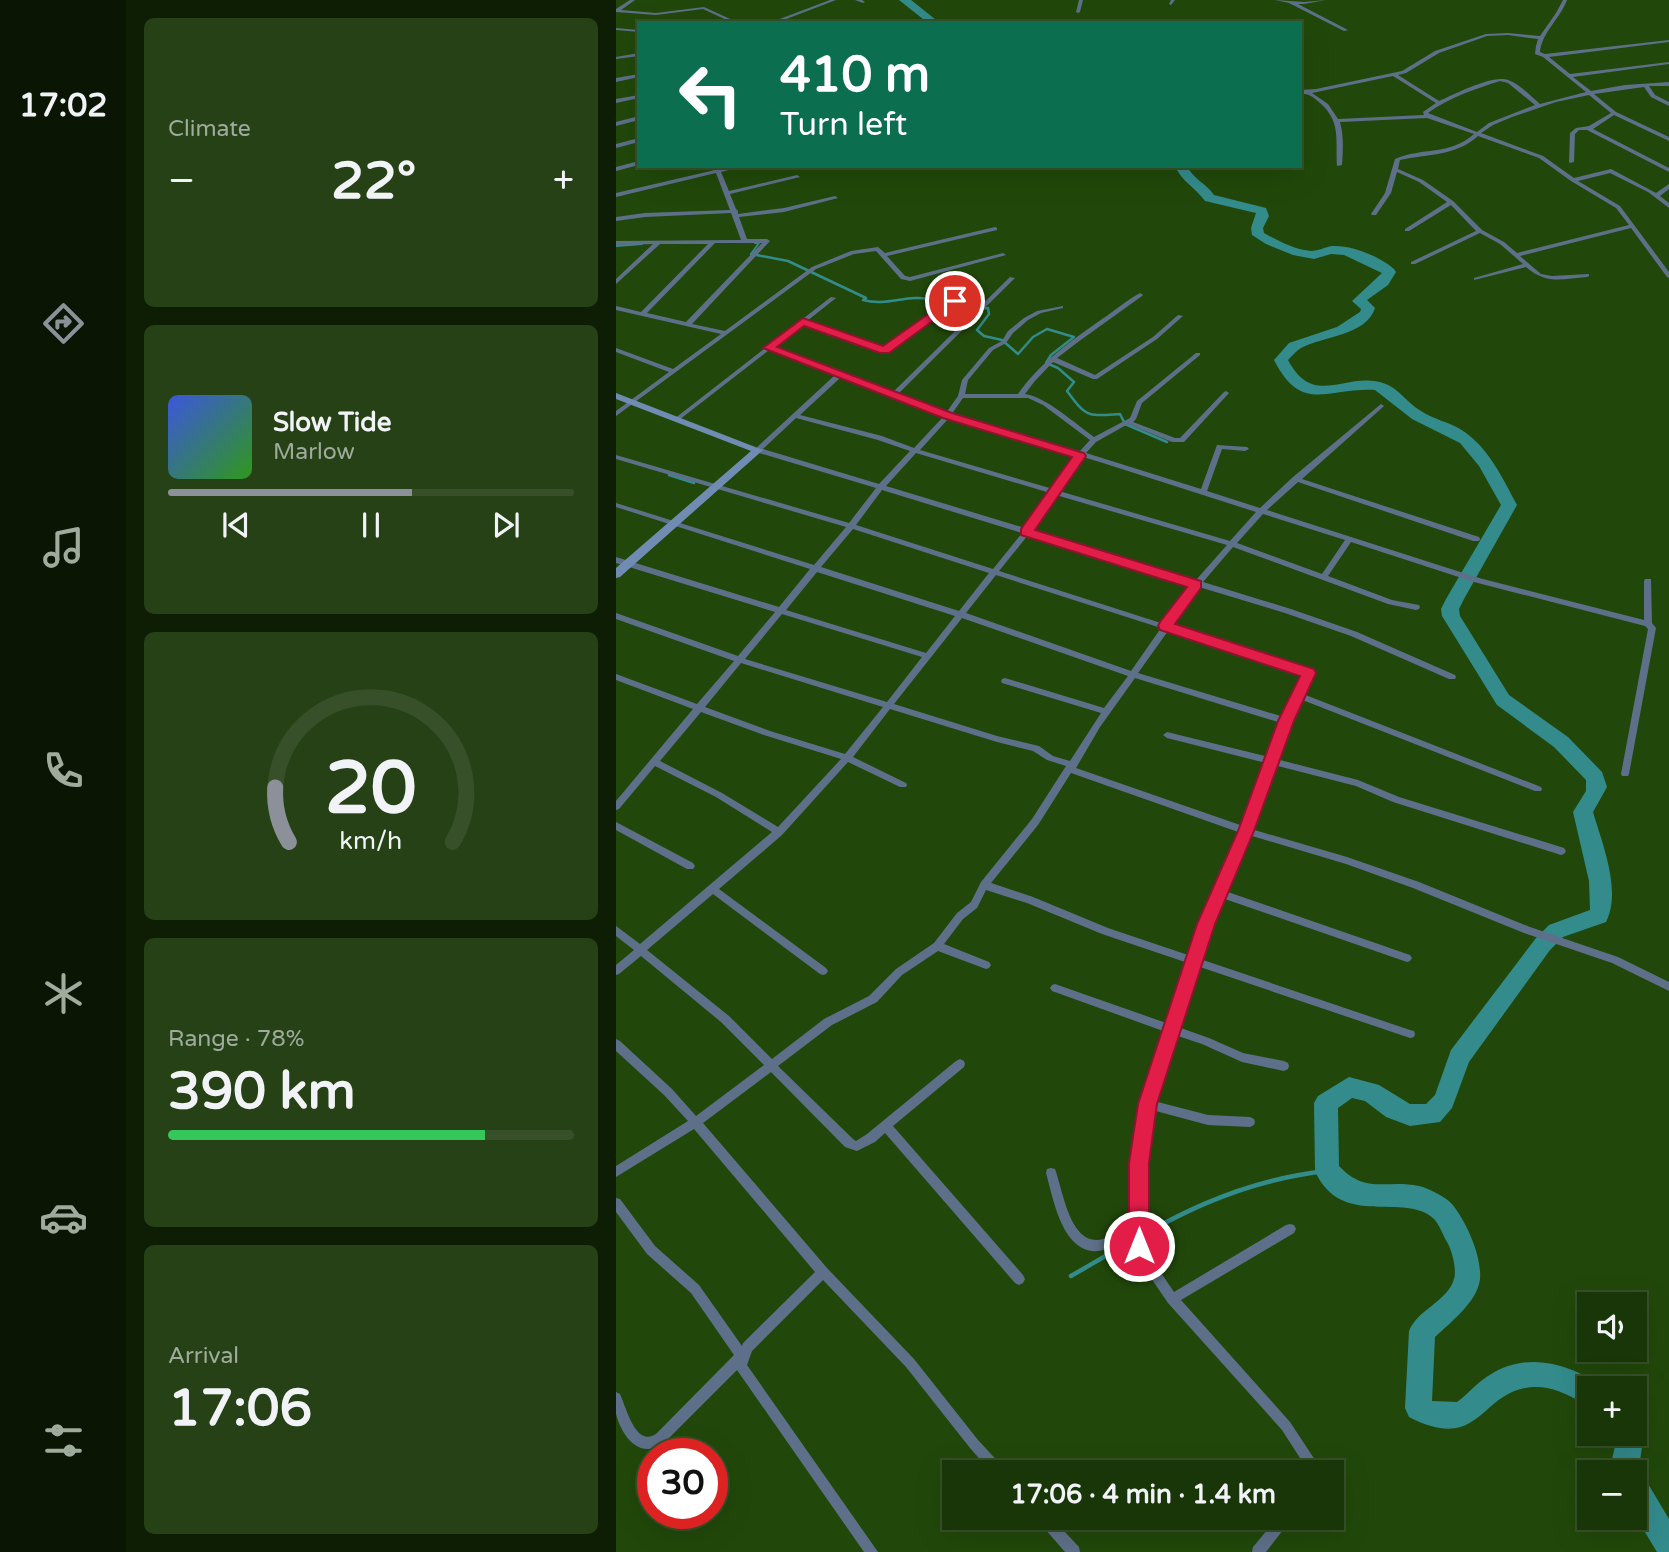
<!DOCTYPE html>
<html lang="en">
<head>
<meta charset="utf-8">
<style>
	:root { --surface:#193608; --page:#264116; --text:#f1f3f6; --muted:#9fab9c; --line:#375029; --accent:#8c9099 }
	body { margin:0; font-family:"Varela Round",sans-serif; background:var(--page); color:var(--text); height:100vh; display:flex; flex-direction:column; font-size:26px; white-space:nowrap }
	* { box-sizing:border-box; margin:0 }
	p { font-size:23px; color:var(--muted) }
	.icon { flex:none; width:38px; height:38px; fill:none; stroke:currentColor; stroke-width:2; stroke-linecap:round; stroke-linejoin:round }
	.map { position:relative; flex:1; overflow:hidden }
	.details { display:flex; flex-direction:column; gap:18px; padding:18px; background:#0e1e04; width:490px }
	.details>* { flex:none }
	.top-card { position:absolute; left:21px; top:21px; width:665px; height:147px; border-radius:0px; box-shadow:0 7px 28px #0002,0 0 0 2px var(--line); background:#0b6e4f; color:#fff; overflow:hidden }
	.buttons { position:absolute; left:961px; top:1292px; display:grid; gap:14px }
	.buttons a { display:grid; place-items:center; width:70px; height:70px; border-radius:0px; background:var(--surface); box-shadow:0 7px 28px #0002,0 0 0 2px var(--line); font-size:35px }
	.speed { position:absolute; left:21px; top:1438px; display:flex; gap:14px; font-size:35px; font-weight:700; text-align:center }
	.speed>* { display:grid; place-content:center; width:91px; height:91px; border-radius:50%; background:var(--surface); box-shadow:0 7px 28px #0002,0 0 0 2px var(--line); line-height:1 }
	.speed .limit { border:10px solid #d22; background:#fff; color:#111 }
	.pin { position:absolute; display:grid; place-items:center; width:60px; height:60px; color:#fff; margin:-30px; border:4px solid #fff; border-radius:50%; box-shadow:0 2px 7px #0007 }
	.me { position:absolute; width:77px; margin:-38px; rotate:0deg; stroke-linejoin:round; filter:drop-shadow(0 0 5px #0008) }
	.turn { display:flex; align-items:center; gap:24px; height:147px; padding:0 28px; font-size:32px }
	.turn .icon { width:91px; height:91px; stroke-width:2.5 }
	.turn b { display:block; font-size:49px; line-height:60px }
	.big { font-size:52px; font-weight:800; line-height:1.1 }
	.details .tile { flex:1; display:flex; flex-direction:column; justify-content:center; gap:10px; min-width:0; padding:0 24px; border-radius:10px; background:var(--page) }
	.details .dial { align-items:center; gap:0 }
	.dial svg { height:182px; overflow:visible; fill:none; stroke:var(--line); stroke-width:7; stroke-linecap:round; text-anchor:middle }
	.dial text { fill:var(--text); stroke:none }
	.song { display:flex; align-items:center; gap:21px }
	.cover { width:84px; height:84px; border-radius:10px; background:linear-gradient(135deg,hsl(230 70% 55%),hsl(110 70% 35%)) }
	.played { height:7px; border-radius:4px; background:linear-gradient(90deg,var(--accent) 60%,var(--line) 60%) }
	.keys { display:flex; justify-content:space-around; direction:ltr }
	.heat { display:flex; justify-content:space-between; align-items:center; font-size:38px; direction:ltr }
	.charge { height:10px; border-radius:5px; background:linear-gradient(90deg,#34c759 78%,var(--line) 0) }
	.trip { position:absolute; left:326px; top:1460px; width:402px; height:70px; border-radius:0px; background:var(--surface); box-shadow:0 7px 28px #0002,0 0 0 2px var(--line); font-weight:800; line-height:70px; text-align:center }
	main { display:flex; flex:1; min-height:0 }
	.tabs { display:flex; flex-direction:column; width:126px; justify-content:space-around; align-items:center; background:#0a1603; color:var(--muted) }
	.tabs .icon { width:49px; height:49px }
	.tabs .active { color:var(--accent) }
	.tabs b { font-size:32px; color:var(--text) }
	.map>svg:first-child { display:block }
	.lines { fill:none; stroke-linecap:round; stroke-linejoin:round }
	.stream-far2 { stroke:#348b8c; stroke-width:2 }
	.stream-far1 { stroke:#348b8c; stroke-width:2.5 }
	.stream { stroke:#348b8c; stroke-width:4.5 }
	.river { fill:#348b8c; fill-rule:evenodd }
	.minor { fill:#5e7089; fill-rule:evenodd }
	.secondary { fill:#708cb3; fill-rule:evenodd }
	.route { fill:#e11d48; stroke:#92132f; stroke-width:2 }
</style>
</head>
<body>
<main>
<nav class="tabs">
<b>17:02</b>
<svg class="icon active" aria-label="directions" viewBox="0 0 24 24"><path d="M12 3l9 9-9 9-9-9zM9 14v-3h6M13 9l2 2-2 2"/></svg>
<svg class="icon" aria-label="music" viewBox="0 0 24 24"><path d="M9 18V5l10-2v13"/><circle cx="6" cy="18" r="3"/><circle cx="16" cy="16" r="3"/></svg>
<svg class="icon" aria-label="phone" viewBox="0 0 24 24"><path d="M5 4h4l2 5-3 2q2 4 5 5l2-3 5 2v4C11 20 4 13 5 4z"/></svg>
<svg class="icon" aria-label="climate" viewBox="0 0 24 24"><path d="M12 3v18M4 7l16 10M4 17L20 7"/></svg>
<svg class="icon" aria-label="car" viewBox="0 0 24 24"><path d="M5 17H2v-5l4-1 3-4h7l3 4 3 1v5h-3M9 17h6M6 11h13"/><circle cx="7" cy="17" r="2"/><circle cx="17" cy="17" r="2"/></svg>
<svg class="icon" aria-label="filters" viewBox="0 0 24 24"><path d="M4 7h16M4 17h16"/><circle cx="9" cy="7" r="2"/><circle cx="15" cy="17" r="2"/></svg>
</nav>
<section class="details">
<div class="tile"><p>Climate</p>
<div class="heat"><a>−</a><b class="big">22°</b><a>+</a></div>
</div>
<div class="tile">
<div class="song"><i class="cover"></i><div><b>Slow Tide</b><p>Marlow</p></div></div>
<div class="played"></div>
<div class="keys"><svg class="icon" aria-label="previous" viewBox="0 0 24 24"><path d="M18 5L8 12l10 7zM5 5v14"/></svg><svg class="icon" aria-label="pause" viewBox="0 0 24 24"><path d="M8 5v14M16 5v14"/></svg><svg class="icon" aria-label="next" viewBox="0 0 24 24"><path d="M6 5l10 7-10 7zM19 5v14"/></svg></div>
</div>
<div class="tile dial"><svg viewBox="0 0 100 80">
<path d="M14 69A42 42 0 1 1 86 69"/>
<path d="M14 69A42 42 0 0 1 8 45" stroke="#8c9099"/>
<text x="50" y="56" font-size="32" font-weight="700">20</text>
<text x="50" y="72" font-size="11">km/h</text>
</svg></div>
<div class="tile"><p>Range · 78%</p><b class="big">390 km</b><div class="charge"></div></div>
<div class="tile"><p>Arrival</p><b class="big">17:06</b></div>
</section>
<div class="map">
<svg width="1053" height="1552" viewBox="0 0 1053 1552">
	<rect width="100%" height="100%" fill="#21480a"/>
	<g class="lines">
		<!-- stream-far2 -->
		<path class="stream-far2" d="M139 243H143L135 254 142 255
			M0 246 26 244"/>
		<!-- stream-far1 -->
		<path class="stream-far1" d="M135 254 172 261 250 298 247 300C272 307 292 293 317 300L319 307 325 309 372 308 373 314 361 330 368 336 386 340 402 354 417 337 431 329 458 337 435 355 430 363 442 368 458 382 451 391C471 418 471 416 504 414L509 424 551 442
			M53 475 78 483"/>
		<!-- stream -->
		<path class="stream" d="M455 1276C542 1226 609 1182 711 1171"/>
		<!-- river -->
		<path class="river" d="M283 0H295L324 23H312Z
			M559 166H571C577 179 590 183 598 195L650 208 653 216 647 228 648 233C662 241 679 250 695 251 702 251 709 247 716 246 736 245 763 256 778 269L780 272 772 285 751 300 759 308C750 336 707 336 685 348 680 351 676 356 672 360 698 409 729 371 767 383 783 388 791 403 805 411 817 419 832 422 844 429 872 446 886 477 901 505L848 599 843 609 844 616 893 695 952 737 986 772 991 787 977 812C986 843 1006 891 990 922L947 937 934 950 853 1062 836 1108 824 1122 794 1126 770 1117 749 1101 736 1098 722 1108 723 1166C751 1195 769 1179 803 1186 812 1188 830 1197 836 1204 850 1221 866 1256 864 1279 862 1301 834 1323 819 1337L816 1401 841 1402C850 1396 857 1387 865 1381 903 1351 944 1360 982 1383L984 1388H973V1405C956 1398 942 1388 923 1387 863 1385 869 1456 793 1417L789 1408 793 1331C802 1309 831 1302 838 1279 841 1270 836 1250 831 1242 827 1235 823 1224 818 1219 790 1191 725 1230 699 1171L698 1103 702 1096 733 1077 763 1085 794 1104H810L819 1095 835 1050 920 938 933 925 974 910 973 881 957 812 970 791V780L938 747 881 705 826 616 825 609 830 599 885 505 863 466 844 443 796 419 759 390C712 387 686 415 658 360L673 343 721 327 744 312 745 309 736 301 766 273 728 255 715 254 698 259 677 255 650 244 636 235 635 228 640 213 589 201C579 187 566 182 559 166Z
			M1018 1421 1025 1423 1028 1433 1022 1475 1028 1477 1053 1519V1552H1041L1018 1514V1472H996L994 1468 1002 1433H1018Z"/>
		<!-- minor -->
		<path class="minor" d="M14 0H19L5 10 40 13 88 7 123 23H117L87 9 40 15 0 12V9Z
			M214 0H220L160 23H153Z
			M239 0H246L249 2 247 3Z
			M463 0H467L464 12 462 13 460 12Z
			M555 0H559L555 5 553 4Z
			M659 0 688 2 710 0 688 4H682L732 30 728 31 673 3Z
			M947 0H951C944 19 926 32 924 52L929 54 1053 40V42L933 57 954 74 1053 62V64L957 77 975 91 1009 85 1053 82V86H1033L1039 95 1053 102V106L1035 97 1028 87 978 94 1000 112 1053 137V141L998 115 977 129 1053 168V172L971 130H963L959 134 958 162 953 163 954 133 960 128 973 126 995 113 973 95 940 102 896 117 877 125 865 133 927 156 958 178 995 169 1040 193 1053 184V189L1044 196 1053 203V208L1032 192 994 173 962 181 1004 206 1053 272V278L1051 277 1015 228 904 256 925 274 936 276 973 274V276L971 277C946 279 931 285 910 267L858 280V278L907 264 884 244 864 233 799 264H795V262L860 231 835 205 793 231H789V229L831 202 803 182 781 172 775 193 760 215H756L755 214 769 193 779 159C806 147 833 156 858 134L811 118 724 122C728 137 727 150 726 165L721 166C719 142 726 122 704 103 698 98 693 93 684 94V90L700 89 786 71 819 51 870 34 892 33 924 36 940 13ZM892 35 922 39 920 46 919 54 927 57 970 92 924 104C914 96 904 84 892 80 877 74 839 94 823 101L782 75 790 73 823 53 871 36ZM777 76 820 103 807 112 808 115 722 119 712 104 696 93ZM884 81 892 83 919 105 873 123 861 132 812 113C834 97 859 89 884 81ZM862 136 923 158 955 181 1000 208 1013 225 901 253 888 242 866 230 837 201 807 180 782 169 784 160C812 154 840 156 862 136Z
			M0 28 23 30V32L0 30Z
			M23 53V56L0 59V57Z
			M23 74V77L0 82V78Z
			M23 95V98L0 103V99Z
			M23 116V120L0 126V122Z
			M23 138V142L0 148V144Z
			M23 161V165L0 171V167Z
			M101 166 104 169 117 166H128L105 172 113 191 181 175 184 177 114 194 120 209 122 211V214L168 208 219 196 222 198 168 212 123 217 131 239H151L154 241 76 324 109 331 196 267 235 251 262 247 269 253 379 227 381 228V230L271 256 289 276 294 277 387 253 390 255 294 281 285 279 260 251 238 254 200 269 0 416V411L53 372 0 352V348L57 369 105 334 0 310V306L25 312 92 244H44L0 284V279L37 244 0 245V241L125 240 115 213 29 217 0 221V217L29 213 114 210 100 173 0 197V193L99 170 98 168ZM99 243H146L70 322 31 313Z
			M394 277 399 278 281 395 330 413 342 396 346 380 373 348 386 341 392 331 408 318 421 311 447 306V308L425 313 412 320 397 333 390 343 377 350 352 380 349 394H402C426 360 459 338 492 315 503 307 513 299 524 293L527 295 526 296 462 342 441 358 479 375 537 337 562 315 567 316 541 339 481 379H477L437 362 418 382 409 394C429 396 461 425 478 437L514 418 521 401 580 353H584V355L526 403 520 419 517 422 559 438H564L608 392 610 391 613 393 568 442H556L512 424 480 442 470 453 585 489 601 445 631 447 633 449 629 451 606 449 591 491 644 508 677 477 765 404 768 406 767 407 686 479 863 537 864 539 863 541H857L682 482 651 510 863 578 1028 620V581L1029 579H1035L1036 623 1040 628 1013 774 1012 776H1006L1005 774 1032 629 1029 626 858 582 735 542 712 576 776 600 803 605 804 607 803 609 800 610 772 604 617 547 587 582 675 609 741 632 839 675 840 677 839 679H833L735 636 669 613 583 587 555 626 696 671 697 673 687 694 925 787 926 789 925 791H919L684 699 674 721 660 759 742 780 783 797 945 847 948 848 950 851 948 854 945 855 777 802 740 786 658 765 635 829 731 857 803 882 914 927 1002 957 1053 982V991L996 963 908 933 797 888 730 864 633 835 609 891 794 955 796 958 794 961 791 962 606 898 595 924 584 959 794 1030 798 1031 799 1034 798 1037 794 1038 581 966 562 1027 593 1038 627 1053 668 1061 672 1063 673 1066 672 1069 668 1071 626 1062 586 1044 559 1035 538 1101 592 1115 634 1117 638 1119 639 1122 638 1125 634 1127 592 1125 536 1110 528 1163V1238L535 1258 558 1292 670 1225 674 1224 678 1225 680 1229 678 1233 565 1300 674 1422 707 1472H693L666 1430 552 1303 526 1265 516 1238V1234C505 1241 490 1253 476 1251 445 1247 437 1197 430 1173L431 1169 435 1168 439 1169C447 1190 454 1248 487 1239 498 1236 507 1227 517 1223L518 1163 527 1104 550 1032 436 991 434 988 436 985 439 984 553 1024 572 963 486 934 411 903 370 890 361 908 347 919 328 944 373 962 375 965 373 968 370 969 322 951 286 975 261 1002 216 1025 162 1066 237 1139 240 1141 251 1134 340 1061 344 1059 348 1061 349 1064 348 1067 277 1126 407 1275 409 1279 407 1283 403 1285 399 1283 269 1133 259 1142 241 1151 229 1147 155 1072 87 1123 211 1268 298 1359 362 1440 388 1468 390 1472H375L354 1448 290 1367 207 1280 136 1351 131 1365 262 1552H248L121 1370 48 1443C43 1445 38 1448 33 1449 15 1450 4 1429 0 1414 0 1408 0 1399 0 1392L4 1394C9 1405 16 1432 28 1436 33 1438 36 1436 40 1434L118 1355 75 1293 31 1254 0 1212V1198L4 1199 39 1246 83 1285 126 1346 127 1343 199 1272 78 1129 0 1177V1166L72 1121 48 1095 0 1051V1039L4 1041 56 1089 80 1116 148 1065 105 1022 25 956 3 974 0 975V965L18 950 0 936V926L24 944 156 832 100 797 39 766 3 809 0 810V801L77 709 0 680V674L81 704 118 661 0 619V613L122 656 159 612 0 563V557L163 607 194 569 0 507V503L198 565 230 527 0 459V455L233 523 260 488 140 452 138 450 219 375 153 350 63 420H59L58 419 215 297 220 298 191 321 268 348 337 300H341V302L271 351H267L187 324 157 347 276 393ZM224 378 327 417 298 448 266 436 184 415ZM347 398H412L427 405 474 440 464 451 335 415ZM180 418 262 440 294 451 263 484 147 449ZM332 419 461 455 437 489 304 450ZM300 453 434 493 409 528 270 486ZM467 457 487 463 640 512 614 541 443 491ZM266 490 406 533 377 569 240 525ZM440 495 611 545 580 580 415 530ZM647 514 729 540 706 574 621 543ZM237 529 373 573 343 611 205 567ZM412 535 576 585 548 624 383 571ZM201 572 339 616 310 653 170 610ZM380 575 545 628 515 671 350 613ZM166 614 306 657 271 702 129 659ZM346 618 512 676 488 708 389 678 386 679 385 681 386 683 485 713 454 761 437 756 423 746 381 736 278 704ZM552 631 688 674 668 717 522 673ZM125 663 267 707 229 754 154 731 89 707ZM519 678 665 723 653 757 551 732 547 735 551 738 650 763 627 826 460 768 484 727ZM274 709 381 742 417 751 431 760 450 766 416 819 365 882 355 902 341 913 318 943 280 969 253 996 208 1019 156 1059 113 1016 31 950 97 894 204 974 207 975 210 974 212 971 210 968 103 889 166 835 232 762 284 787H290L291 785 290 783 237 757ZM85 712 148 735 225 759 162 827 106 793 44 761ZM455 773 625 833 585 924 575 956 492 928 417 897 375 883 422 825Z
			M0 822 77 863 79 866 77 869H71L0 830Z
			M420 1517H435L463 1547 464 1552H449L422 1521Z
			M662 1517H676L674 1521 650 1552H636L637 1547Z"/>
		<!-- secondary -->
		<path class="secondary" d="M0 393 147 450 4 577 0 578V568L135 451 0 399Z"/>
	</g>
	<!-- route -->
	<path class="route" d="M335 298 344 301 273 353H264L188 326 161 347 336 413 468 453 470 456 419 530 585 581V588L559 624 698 669 700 673 678 721 638 831 599 924 541 1104 533 1163V1246L530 1253 523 1256 515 1253 513 1246V1163L522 1104 581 924 622 831 662 721 684 676 544 630 542 626 544 622 571 587 405 535V529L456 457 327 418 147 348 187 318 267 346Z"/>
</svg>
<div class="buttons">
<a><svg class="icon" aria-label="sound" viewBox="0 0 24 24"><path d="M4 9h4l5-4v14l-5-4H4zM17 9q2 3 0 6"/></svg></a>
<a>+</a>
<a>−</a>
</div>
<div class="speed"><div class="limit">30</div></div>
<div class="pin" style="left:339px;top:301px;background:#d93025"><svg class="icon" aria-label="arrive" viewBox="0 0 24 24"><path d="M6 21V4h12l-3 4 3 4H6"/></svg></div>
<svg class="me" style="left:523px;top:1246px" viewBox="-20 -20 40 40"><circle r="17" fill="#e11d48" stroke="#fff" stroke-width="3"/><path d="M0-11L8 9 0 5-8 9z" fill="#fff"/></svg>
<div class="trip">17:06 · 4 min · 1.4 km</div>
<div class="top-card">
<div class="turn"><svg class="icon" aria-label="left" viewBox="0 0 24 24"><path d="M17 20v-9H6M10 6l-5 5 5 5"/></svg><div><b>410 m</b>Turn left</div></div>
</div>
</div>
</main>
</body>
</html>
